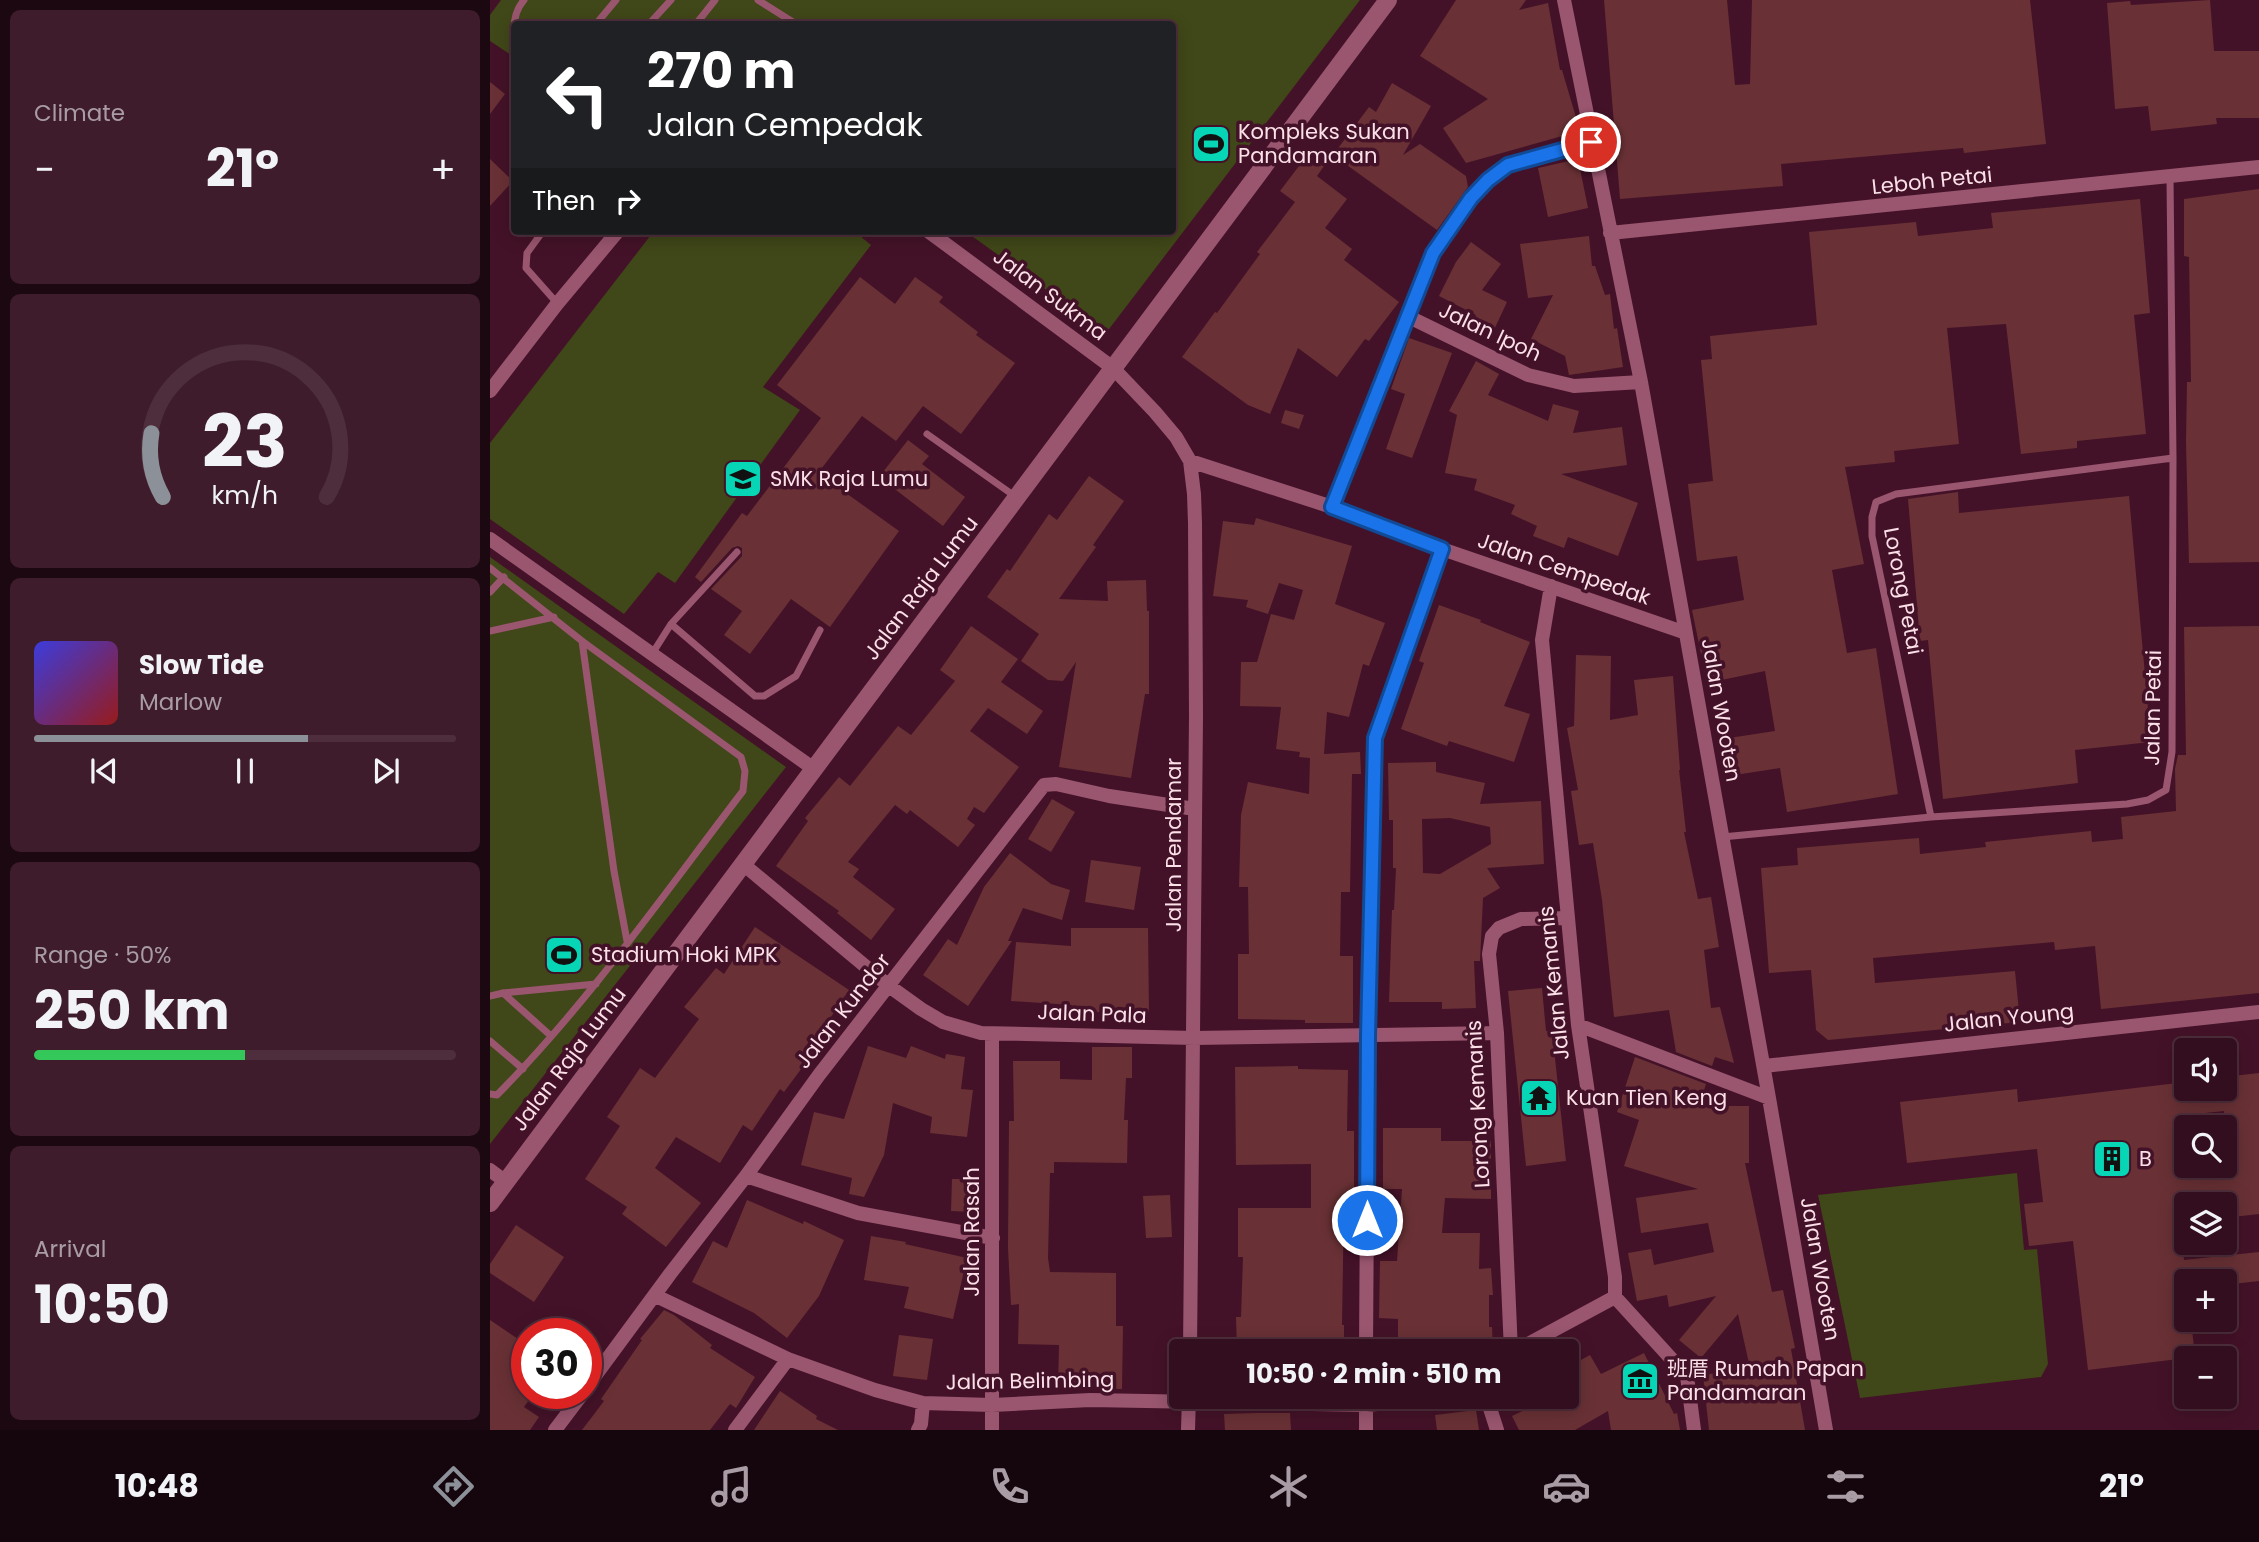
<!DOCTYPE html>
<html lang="en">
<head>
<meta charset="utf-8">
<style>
	:root { --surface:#330e1e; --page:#3e1c2b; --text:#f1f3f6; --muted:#a99ca4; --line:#4e2e3c; --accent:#8c9099 }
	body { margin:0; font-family:Poppins,"Noto Sans SC",sans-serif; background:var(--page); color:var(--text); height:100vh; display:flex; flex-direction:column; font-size:26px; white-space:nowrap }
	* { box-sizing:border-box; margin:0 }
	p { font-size:23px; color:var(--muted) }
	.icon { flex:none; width:38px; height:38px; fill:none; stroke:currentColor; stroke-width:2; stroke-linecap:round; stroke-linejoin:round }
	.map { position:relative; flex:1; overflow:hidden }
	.sheet { display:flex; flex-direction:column; gap:10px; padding:10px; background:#1c0810; width:490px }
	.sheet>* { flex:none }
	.hud { position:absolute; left:21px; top:21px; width:665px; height:214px; border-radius:7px; box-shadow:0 4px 18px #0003,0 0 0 2px var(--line); background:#202124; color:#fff; overflow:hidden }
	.controls { position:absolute; left:1684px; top:1038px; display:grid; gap:14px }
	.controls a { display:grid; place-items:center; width:63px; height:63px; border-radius:7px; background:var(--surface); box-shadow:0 4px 18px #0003,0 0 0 2px var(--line); font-size:35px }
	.speed { position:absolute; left:21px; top:1318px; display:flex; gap:14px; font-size:35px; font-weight:700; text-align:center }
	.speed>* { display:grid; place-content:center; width:91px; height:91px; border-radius:50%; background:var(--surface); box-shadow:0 4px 18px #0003,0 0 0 2px var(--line); line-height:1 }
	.speed .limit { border:10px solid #d22; background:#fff; color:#111 }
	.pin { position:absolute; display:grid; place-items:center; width:60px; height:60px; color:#fff; margin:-30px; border:4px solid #fff; border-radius:50%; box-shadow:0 2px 7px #0007 }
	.me { position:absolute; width:77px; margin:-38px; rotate:0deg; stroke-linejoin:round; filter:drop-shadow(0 0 5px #0008) }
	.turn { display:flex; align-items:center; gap:24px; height:147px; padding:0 21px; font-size:32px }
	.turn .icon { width:91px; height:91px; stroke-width:2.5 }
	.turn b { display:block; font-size:49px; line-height:60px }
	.then { display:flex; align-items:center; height:66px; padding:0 21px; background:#0003; gap:14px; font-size:26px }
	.big { font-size:52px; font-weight:700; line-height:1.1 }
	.sheet .tile { flex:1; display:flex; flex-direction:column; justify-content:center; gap:10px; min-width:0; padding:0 24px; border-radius:10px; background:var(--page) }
	.sheet .dial { align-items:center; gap:0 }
	.dial svg { height:182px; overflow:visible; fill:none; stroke:var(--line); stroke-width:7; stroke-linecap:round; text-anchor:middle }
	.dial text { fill:var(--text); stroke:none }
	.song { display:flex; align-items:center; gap:21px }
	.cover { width:84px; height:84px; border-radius:10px; background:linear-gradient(135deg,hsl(240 70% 55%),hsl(0 70% 35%)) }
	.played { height:7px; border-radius:4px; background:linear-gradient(90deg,var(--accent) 65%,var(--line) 65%) }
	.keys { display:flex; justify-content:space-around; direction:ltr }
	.heat { display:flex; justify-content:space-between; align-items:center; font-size:38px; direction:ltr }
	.charge { height:10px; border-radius:5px; background:linear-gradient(90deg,#34c759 50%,var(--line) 0) }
	.trip { position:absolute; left:679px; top:1339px; width:410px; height:70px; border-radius:7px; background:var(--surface); box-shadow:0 4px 18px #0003,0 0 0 2px var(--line); font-weight:700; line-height:70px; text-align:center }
	.tab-bar { display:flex; height:112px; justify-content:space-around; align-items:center; background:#14060c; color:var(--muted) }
	.tab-bar .icon { width:49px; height:49px }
	.tab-bar .active { color:var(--accent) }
	.tab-bar b { font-size:32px; color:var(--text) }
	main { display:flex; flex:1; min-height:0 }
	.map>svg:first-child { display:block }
	.green { fill:#404718 }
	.building { fill:#693135; fill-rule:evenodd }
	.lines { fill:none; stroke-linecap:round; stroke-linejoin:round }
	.service { stroke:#9a566f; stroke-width:7 }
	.minor { stroke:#9a566f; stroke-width:14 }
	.tertiary { stroke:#9a566f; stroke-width:18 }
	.route-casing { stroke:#114b97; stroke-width:18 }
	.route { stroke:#1a73e8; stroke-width:12 }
	.labels { text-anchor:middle; stroke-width:7; stroke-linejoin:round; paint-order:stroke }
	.poi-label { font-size:21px; fill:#fbe0e8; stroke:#441228; text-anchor:start }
	.street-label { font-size:21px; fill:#fbe0e8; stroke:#441228 }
</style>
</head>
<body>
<main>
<section class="sheet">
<div class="tile"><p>Climate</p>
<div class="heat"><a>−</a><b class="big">21°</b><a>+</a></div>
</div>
<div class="tile dial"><svg viewBox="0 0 100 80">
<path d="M14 69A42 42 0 1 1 86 69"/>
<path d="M14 69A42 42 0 0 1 9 41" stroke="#8c9099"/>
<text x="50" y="56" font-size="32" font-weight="700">23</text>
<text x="50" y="72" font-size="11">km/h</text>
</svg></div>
<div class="tile">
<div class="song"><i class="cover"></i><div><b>Slow Tide</b><p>Marlow</p></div></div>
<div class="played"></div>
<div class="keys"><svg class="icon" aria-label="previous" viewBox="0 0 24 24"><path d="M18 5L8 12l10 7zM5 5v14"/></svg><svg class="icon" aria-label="pause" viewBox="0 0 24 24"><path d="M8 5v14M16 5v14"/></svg><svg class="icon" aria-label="next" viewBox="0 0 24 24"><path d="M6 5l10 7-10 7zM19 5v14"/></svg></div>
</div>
<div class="tile"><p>Range · 50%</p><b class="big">250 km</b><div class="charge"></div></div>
<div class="tile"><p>Arrival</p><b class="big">10:50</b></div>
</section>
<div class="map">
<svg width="1769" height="1430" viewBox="0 0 1769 1430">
	<rect width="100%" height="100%" fill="#441228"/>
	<!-- green -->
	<path class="green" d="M11 0H870L616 333 475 231H682V24H24V57L0 41V15Z
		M164 231H364L381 245 273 387 310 410 185 583 168 572 134 614 0 519V443Z
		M0 557 296 767 0 1144Z
		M1527 1173 1534 1250 1547 1249 1558 1364 1551 1377 1370 1398 1328 1195Z"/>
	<!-- building -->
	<path class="building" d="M966 0H1036L1029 10 1058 3 1070 70H1072L1090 131 976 163 953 128 998 99 930 56Z
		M1114 0H1237L1245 85 1260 84 1262 0H1540L1556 144 1474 153 1473 148 1291 164 1293 186 1130 199Z
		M1720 0 1724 51H1769V118H1726L1727 124 1661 131 1658 106 1625 109 1617 3 1640 1 1641 5Z
		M0 82 15 94 0 114Z
		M902 83 941 106 913 155 930 144 976 176 978 187 947 230 843 155 879 107 886 112Z
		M818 154 834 166 827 176 857 199 835 228 862 249 854 260 909 302 879 341 875 339 847 377 808 348 780 414 758 405 692 357 725 312 727 313 770 254 767 252 805 202 790 191Z
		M0 159 23 181 0 206Z
		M1088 159 1098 208 1058 217 1048 168Z
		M1769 189V562L1699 563 1696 442 1697 382H1701L1700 318 1699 257 1694 256V199Z
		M1650 199 1660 313 1644 315 1656 434 1587 441V448L1531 454 1516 324 1457 328 1469 444 1404 451 1405 462 1355 467 1374 564 1342 570 1357 653 1386 648 1408 794 1297 812 1290 768 1245 775 1239 738 1285 731 1275 671 1217 683 1202 610 1254 600 1247 556 1207 561 1198 484 1223 481 1211 360 1222 359 1220 336 1327 325 1319 232 1426 222 1428 236 1503 228 1501 213Z
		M1099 236 1102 266H1105L1115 295 1120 294 1124 329 1127 328 1133 367 1079 375 1075 356 1041 339 1063 295 1038 298 1030 244Z
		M981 242 1011 264 992 290 1017 302 1003 332 983 322 986 315 949 296 966 262Z
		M370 277 405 304 425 277 453 297 449 302 488 332 486 335 525 363 471 434 433 406 406 441 372 416 328 473 409 531 340 627 301 599 260 654 234 635 252 611 221 589 252 556V548L248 546 242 548 211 582 205 577 252 513 257 516 331 418 287 385Z
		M919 338 962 353 922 458 896 449 915 394 901 389Z
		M986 361 1009 374 998 395 1058 421 1063 404 1089 411 1083 433 1132 427 1137 465 1071 474 1148 503 1128 556 1078 537 1074 548 1043 536 1047 526 1021 514 1025 505 984 490 987 479 955 473 967 415 959 411Z
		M795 410 814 415 809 429 791 423Z
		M418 440 439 456 432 464 475 497 453 526 389 477Z
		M599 476 634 501 603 545 606 547 569 599 618 601 617 581 656 580 657 611H659V694H655L641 778 569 767 586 662 573 681 558 680 531 661 549 634 497 597 517 569 520 571 559 514 567 520Z
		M1468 492 1469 513 1639 496 1661 742 1585 750 1588 783 1453 799 1438 640 1430 641 1418 499Z
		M766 518 862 546 845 604 895 623 879 666 873 664 859 717 837 712 834 754 870 752 871 774H862L860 892H851L850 956H863V1023H815V1020L748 1019V954H759L758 887H749L751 815 758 782 819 794 820 758 809 757 810 752 786 749 791 707 750 706 751 662H767L781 614 804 620 813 590 789 583 778 614 756 607 758 600 723 596 733 521 764 525Z
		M949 605 991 620 990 622 1040 642 1014 706 1040 714 1024 762 959 741 957 746 911 729 934 663 929 661Z
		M481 626 528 659 511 682 553 711 537 734 498 708 480 731 529 767 494 813 484 807 477 819 485 825 468 847 420 810 417 814 405 805 358 862 369 869 363 877 405 909 381 940 347 913 349 911 286 866 318 821 315 818 349 777 360 786 408 726 421 735 465 681 450 670Z
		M1769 626V993L1611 1009 1605 946 1565 950 1564 942 1383 958 1385 983 1525 971 1530 1022 1338 1040 1326 1030 1321 970 1279 973 1271 868 1308 865 1307 848 1429 838 1430 854 1496 847 1495 842 1601 831 1602 842 1633 839 1631 817 1686 811 1685 769 1688 755H1696L1694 627Z
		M1086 655 1121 656 1120 720 1148 715 1144 680 1183 676 1190 770H1189L1196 832H1194L1208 899 1221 897 1229 947 1214 950 1221 1008 1230 1007 1244 1063 1225 1057 1222 1066 1186 1052 1179 1010 1124 1017 1112 900 1103 843 1089 845 1081 791 1088 790 1077 728 1084 726Z
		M946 762V772L995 783 990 804 1051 801 1054 864 997 868 1010 888 993 898 990 961H984L986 1008 952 1009V1002H899L902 910H904L906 868H903V820H899L898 763ZM960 818 1000 827 1001 844 950 874 933 873 932 819Z
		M562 799 585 812 561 852 538 839Z
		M520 853 561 884 580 890 572 920 533 908 518 941H522L478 1006 433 975 458 939 467 945 494 887Z
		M601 860 651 867 644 910 595 902Z
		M265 927 359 990 319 1050 323 1053 294 1092 290 1089 262 1131 253 1125 230 1163 186 1137 165 1168 211 1203 176 1247 132 1214 137 1207 95 1179 130 1126 117 1117 150 1068 165 1078 209 1019 194 1007 226 968 234 974Z
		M581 928H658L659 1012H582V1005L521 1001 526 942 581 946Z
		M1052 988 1056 1031 1062 1030 1076 1161 1036 1166 1018 991Z
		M378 1046 416 1058 421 1046 455 1059 456 1054 475 1057 471 1089 483 1090 477 1137 440 1133 442 1117 403 1103 394 1155 374 1197 359 1194 362 1178 311 1165 324 1112 354 1119Z
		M602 1047H642V1078H636L634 1120H638L637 1163 564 1162V1173H560L558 1258 560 1272 626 1273V1326H633L632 1389 568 1388 569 1345 528 1344 529 1304 521 1305 518 1248 519 1121H524L523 1061H570V1079L602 1080Z
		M1145 1057 1216 1084 1209 1106H1259V1163H1255L1282 1292 1293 1290 1305 1348 1301 1349 1315 1430H1219L1213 1375 1260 1368 1248 1314 1211 1358 1189 1340 1226 1296 1179 1307 1177 1295 1147 1301 1138 1253 1161 1249 1164 1265 1224 1252 1218 1223 1151 1233 1146 1198 1208 1189 1134 1166 1149 1120 1127 1112Z
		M808 1066V1069L858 1070 857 1131H864V1197H854L852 1325H854V1351H747L746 1317H751L753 1257H748V1208H821V1164L746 1165 745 1067Z
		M1769 1073V1214L1734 1218V1204H1688L1694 1260 1769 1252V1281L1734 1285V1281H1696V1320H1701L1705 1357 1598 1370 1583 1241 1539 1246 1534 1204 1553 1202 1547 1149 1417 1163 1410 1102 1527 1089 1528 1102 1696 1082V1088H1734V1077ZM1734 1111V1166H1696V1115Z
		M893 1128H951V1141H1001V1199L955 1198 952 1233H990L989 1269 1001 1268 1003 1295H999V1327H1002L1003 1351H908V1319L889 1318 890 1261H907L912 1189H893Z
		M462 1179H486L485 1212 461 1211Z
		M680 1195 682 1237 656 1238 653 1196Z
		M257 1200 313 1224 314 1221 354 1240 329 1296 297 1338 264 1313 202 1282 223 1241 237 1248Z
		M26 1225 74 1257 44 1302 0 1273V1264Z
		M381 1236 416 1242 415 1244 477 1258 463 1319 414 1308 419 1287 374 1280Z
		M174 1310 184 1315 222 1345 220 1348 265 1377 246 1408 240 1404 220 1430H92L114 1401 111 1399 152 1340 150 1339Z
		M0 1320 37 1345V1393H44L34 1407 49 1417 40 1430H0Z
		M409 1335 443 1339 437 1380 403 1376Z
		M1154 1353 1184 1414 1187 1413 1190 1430H1121L1118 1411 1085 1430H1029L1022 1416 1063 1396H1076V1368L1100 1355 1111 1374Z
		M290 1391 327 1416 326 1419 348 1430H264Z
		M986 1410 989 1430H947L945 1415Z
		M766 1413H800L801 1430H735L734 1414Z"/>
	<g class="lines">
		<!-- service -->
		<path class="service" d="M268 0 306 24
			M106 24 126 0
			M159 24 181 0
			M206 24 225 0
			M24 29C24 18 27 8 34 0
			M53 231 37 253 36 268 67 303
			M437 434 526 497
			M0 568 92 641 251 757 255 771 253 791C174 894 99 1002 7 1095L0 1094
			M0 592 14 577
			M181 624 265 696H274L306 676 330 630
			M0 631 64 617
			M92 641 124 871 137 941
			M162 654 181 624 247 552
			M1441 817 1382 536V517L1386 502 1406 494 1683 458
			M1232 837 1441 817 1637 804 1658 800 1676 790 1682 752 1683 458 1680 177
			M13 993 61 1036
			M0 996 13 993 106 984
			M0 1041 33 1069"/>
		<!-- minor -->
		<path class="minor" d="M1074 0 1151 382 1279 1098 1336 1430
			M438 231 623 368 665 412 686 437 700 461 704 494 705 523 706 716 700 1351
			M1120 233 1769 167
			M917 316 1038 375 1084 386 1151 382
			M0 391 67 304 128 231
			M700 461 842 507 952 549 1196 633
			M842 507 943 253 981 198 998 180 1018 165 1101 142
			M0 539 324 769
			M1061 586 1052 640 1088 1025 1125 1277V1297L1197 1376 1204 1430
			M253 864 399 986 431 1009 453 1022 491 1033 704 1038 1007 1033
			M1088 1025 1279 1098
			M502 1034V1430
			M1274 1066 1769 1012
			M0 1170 16 1182
			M256 1176 368 1213 503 1238
			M166 1296 298 1359 385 1390 433 1403 502 1405 600 1400 876 1405 910 1402 936 1396
			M876 1351 878 1036 885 738 952 549
			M1021 1351 1007 1033 999 954 1002 936 1009 928 1031 919 1077 918
			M1025 1351 1125 1297
			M96 1388 180 1274 256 1176 329 1075 554 785 566 784 619 796 705 809
			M996 1396 1007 1430
			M65 1430 93 1393
			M245 1430 298 1359
			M428 1430 431 1424 433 1403
			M698 1430 699 1396
			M876 1430V1396"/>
		<!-- tertiary -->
		<path class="tertiary" d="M0 1203 898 0"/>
	</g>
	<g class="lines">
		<!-- route casing -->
		<g class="route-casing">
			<path id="route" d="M877 1220 878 1036 885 738 952 549 842 507 943 253 981 198 998 180 1018 165 1101 142"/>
		</g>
		<!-- route -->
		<use href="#route" class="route"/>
	</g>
	<!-- icons -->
	<defs>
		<g id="stadium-square" transform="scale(2.0125)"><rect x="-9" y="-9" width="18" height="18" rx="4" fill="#06d5b6" stroke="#441228"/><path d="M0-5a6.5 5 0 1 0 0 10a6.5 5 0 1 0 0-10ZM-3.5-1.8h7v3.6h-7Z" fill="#111"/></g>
		<g id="school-square" transform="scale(2.0125)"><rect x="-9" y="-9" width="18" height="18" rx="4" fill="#06d5b6" stroke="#441228"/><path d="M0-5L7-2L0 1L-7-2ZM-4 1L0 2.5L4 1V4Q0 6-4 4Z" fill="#111"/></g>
		<g id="temple-square" transform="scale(2.0125)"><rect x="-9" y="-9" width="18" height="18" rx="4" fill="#06d5b6" stroke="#441228"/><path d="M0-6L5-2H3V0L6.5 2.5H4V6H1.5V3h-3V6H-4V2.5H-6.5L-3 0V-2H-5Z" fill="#111"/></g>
		<g id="building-square" transform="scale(2.0125)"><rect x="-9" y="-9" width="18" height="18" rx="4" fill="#06d5b6" stroke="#441228"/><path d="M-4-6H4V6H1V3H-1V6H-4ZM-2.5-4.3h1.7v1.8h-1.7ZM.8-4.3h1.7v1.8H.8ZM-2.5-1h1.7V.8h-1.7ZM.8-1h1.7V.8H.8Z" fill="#111"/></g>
		<g id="museum-square" transform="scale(2.0125)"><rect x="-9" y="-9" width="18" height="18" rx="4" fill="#06d5b6" stroke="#441228"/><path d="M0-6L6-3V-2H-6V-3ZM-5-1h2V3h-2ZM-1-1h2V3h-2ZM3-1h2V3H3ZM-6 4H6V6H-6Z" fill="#111"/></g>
	</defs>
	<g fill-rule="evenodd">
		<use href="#stadium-square" x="721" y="144"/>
		<use href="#school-square" x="253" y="479"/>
		<use href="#stadium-square" x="74" y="955"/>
		<use href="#temple-square" x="1049" y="1098"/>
		<use href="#building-square" x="1622" y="1159"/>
		<use href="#museum-square" x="1150" y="1381"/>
	</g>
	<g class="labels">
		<!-- poi labels -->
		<g class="poi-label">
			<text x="748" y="139">Kompleks Sukan<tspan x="748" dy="24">Pandamaran</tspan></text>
			<text x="280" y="486">SMK Raja Lumu</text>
			<text x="101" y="962">Stadium Hoki MPK</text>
			<text x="1076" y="1105">Kuan Tien Keng</text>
			<text x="1649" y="1166">B</text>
			<text x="1177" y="1376">班厝 Rumah Papan<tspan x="1177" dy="24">Pandamaran</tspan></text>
		</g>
		<!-- street labels -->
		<g class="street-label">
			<text transform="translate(1442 181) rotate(-6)" y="7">Leboh Petai</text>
			<text transform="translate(560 295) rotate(37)" y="7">Jalan Sukma</text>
			<text transform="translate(1000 332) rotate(25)" y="7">Jalan Ipoh</text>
			<text transform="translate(1074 569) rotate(19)" y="7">Jalan Cempedak</text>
			<text transform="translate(431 588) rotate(-53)" y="7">Jalan Raja Lumu</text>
			<text transform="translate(1413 591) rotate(79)" y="7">Lorong Petai</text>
			<text transform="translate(1663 708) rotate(-89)" y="7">Jalan Petai</text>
			<text transform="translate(1231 710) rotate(80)" y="7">Jalan Wooten</text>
			<text transform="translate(684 845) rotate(-90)" y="7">Jalan Pendamar</text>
			<text transform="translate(1064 983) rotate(-96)" y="7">Jalan Kemanis</text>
			<text transform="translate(353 1011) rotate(-52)" y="7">Jalan Kundor</text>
			<text transform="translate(602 1014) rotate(2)" y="7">Jalan Pala</text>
			<text transform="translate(1519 1018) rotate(-6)" y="7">Jalan Young</text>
			<text transform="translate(79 1059) rotate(-53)" y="7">Jalan Raja Lumu</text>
			<text transform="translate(988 1104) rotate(-93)" y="7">Lorong Kemanis</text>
			<text transform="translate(482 1232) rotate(-90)" y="7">Jalan Rasah</text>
			<text transform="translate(1330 1269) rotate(80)" y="7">Jalan Wooten</text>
			<text transform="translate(540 1381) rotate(-1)" y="7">Jalan Belimbing</text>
		</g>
	</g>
</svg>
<div class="controls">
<a><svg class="icon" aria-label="sound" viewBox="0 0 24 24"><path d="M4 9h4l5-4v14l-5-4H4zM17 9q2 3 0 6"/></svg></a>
<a><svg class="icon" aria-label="search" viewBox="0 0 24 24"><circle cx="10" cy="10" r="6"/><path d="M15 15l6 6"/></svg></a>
<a><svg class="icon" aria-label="layers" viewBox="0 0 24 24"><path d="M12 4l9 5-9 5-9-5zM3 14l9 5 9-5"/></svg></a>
<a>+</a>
<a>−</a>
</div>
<div class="speed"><div class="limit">30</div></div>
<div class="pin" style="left:1101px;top:142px;background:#d93025"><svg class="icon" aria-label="arrive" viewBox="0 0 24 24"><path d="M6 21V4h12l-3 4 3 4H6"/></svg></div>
<svg class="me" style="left:877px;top:1220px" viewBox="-20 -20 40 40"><circle r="17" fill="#1a73e8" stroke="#fff" stroke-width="3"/><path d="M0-11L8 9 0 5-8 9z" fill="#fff"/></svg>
<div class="trip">10:50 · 2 min · 510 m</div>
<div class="hud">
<div class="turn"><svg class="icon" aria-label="left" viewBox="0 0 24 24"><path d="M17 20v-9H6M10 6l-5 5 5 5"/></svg><div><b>270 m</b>Jalan Cempedak</div></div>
<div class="then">Then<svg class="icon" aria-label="right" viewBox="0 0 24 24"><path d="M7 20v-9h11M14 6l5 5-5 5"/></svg></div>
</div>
</div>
</main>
<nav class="tab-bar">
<b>10:48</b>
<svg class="icon active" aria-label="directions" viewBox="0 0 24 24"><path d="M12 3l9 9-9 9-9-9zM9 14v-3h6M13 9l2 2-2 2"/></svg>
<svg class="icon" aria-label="music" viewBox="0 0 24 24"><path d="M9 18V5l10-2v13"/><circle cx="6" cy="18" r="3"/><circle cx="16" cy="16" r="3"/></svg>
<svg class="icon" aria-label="phone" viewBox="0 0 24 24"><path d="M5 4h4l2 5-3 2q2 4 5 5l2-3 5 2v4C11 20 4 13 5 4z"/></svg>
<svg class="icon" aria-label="climate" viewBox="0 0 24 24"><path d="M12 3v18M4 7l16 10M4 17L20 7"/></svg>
<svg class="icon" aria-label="car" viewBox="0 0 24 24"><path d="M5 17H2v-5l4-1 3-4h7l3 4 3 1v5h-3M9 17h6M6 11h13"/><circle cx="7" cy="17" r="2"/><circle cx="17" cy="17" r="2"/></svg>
<svg class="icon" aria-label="filters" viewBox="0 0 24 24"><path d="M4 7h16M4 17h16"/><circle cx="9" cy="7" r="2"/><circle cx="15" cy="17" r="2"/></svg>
<b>21°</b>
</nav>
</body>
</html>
